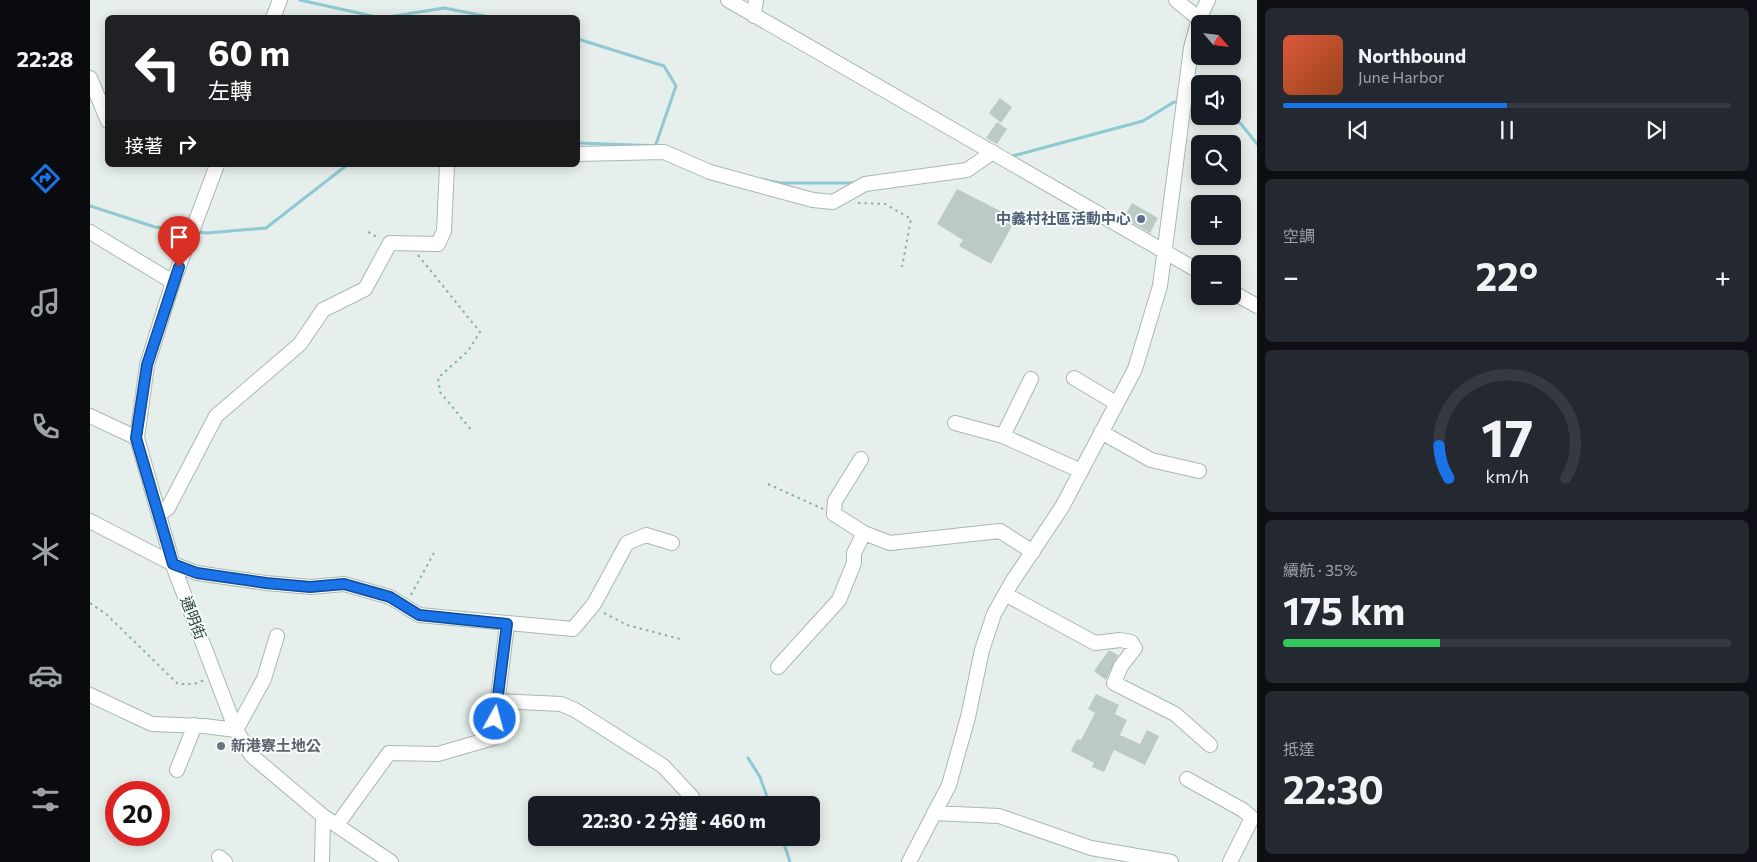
<!DOCTYPE html>
<html lang="zh-TW">
<head>
<meta charset="utf-8">
<style>
	:root { --surface:#171b24; --page:#242831; --text:#f1f3f6; --muted:#9ea1a6; --line:#363941; --accent:#1a73e8 }
	body { margin:0; font-family:Commissioner,"Noto Sans TC",sans-serif; background:var(--page); color:var(--text); height:100vh; display:flex; flex-direction:column; font-size:19px; white-space:nowrap }
	* { box-sizing:border-box; margin:0 }
	p { font-size:16px; color:var(--muted) }
	.icon { flex:none; width:28px; height:28px; fill:none; stroke:currentColor; stroke-width:2; stroke-linecap:round; stroke-linejoin:round }
	.map { position:relative; flex:1; overflow:hidden }
	.panel { display:flex; flex-direction:column; gap:8px; padding:8px; background:#0d0f14; width:500px }
	.panel>* { flex:none }
	.guide { position:absolute; left:15px; top:15px; width:475px; height:152px; border-radius:8px; box-shadow:0 2px 12px #0003; background:#202124; color:#fff; overflow:hidden }
	.needle { width:32px; rotate:118deg }
	.tools { position:absolute; left:1101px; top:15px; display:grid; gap:10px }
	.tools a { display:grid; place-items:center; width:50px; height:50px; border-radius:8px; background:var(--surface); box-shadow:0 2px 12px #0003; font-size:25px }
	.speed { position:absolute; left:15px; top:781px; display:flex; gap:10px; font-size:25px; font-weight:700; text-align:center }
	.speed>* { display:grid; place-content:center; width:65px; height:65px; border-radius:50%; background:var(--surface); box-shadow:0 2px 12px #0003; line-height:1 }
	.speed .limit { border:8px solid #d22; background:#fff; color:#111 }
	.pin { position:absolute; display:grid; place-items:center; width:42px; height:42px; color:#fff; margin:-51px -21px; border-radius:50% 50% 50% 0; rotate:-45deg; box-shadow:0 0 5px #0007 }
	.pin .icon { rotate:45deg }
	.me { position:absolute; width:55px; margin:-28px; rotate:7deg; stroke-linejoin:round; filter:drop-shadow(0 0 4px #0008) }
	.turn { display:flex; align-items:center; gap:18px; height:105px; padding:0 20px; font-size:22px }
	.turn .icon { width:65px; height:65px; stroke-width:2.5 }
	.turn b { display:block; font-size:35px; line-height:42px }
	.then { display:flex; align-items:center; height:48px; padding:0 20px; background:#0003; gap:10px; font-size:19px }
	.big { font-size:38px; font-weight:700; line-height:1.1 }
	.panel .tile { flex:1; display:flex; flex-direction:column; justify-content:center; gap:8px; min-width:0; padding:0 18px; border-radius:8px; background:var(--page) }
	.panel .dial { align-items:center; gap:0 }
	.dial svg { height:130px; overflow:visible; fill:none; stroke:var(--line); stroke-width:7; stroke-linecap:round; text-anchor:middle }
	.dial text { fill:var(--text); stroke:none }
	.song { display:flex; align-items:center; gap:15px }
	.cover { width:60px; height:60px; border-radius:8px; background:linear-gradient(135deg,hsl(10 70% 55%),hsl(20 70% 35%)) }
	.played { height:5px; border-radius:2px; background:linear-gradient(90deg,var(--accent) 50%,var(--line) 50%) }
	.keys { display:flex; justify-content:space-around; direction:ltr }
	.heat { display:flex; justify-content:space-between; align-items:center; font-size:28px; direction:ltr }
	.charge { height:8px; border-radius:4px; background:linear-gradient(90deg,#34c759 35%,var(--line) 0) }
	.trip { position:absolute; left:438px; top:796px; width:292px; height:50px; border-radius:8px; background:var(--surface); box-shadow:0 2px 12px #0003; font-weight:700; line-height:50px; text-align:center }
	main { display:flex; flex:1; min-height:0 }
	.tab-bar { display:flex; flex-direction:column; width:90px; justify-content:space-around; align-items:center; background:#090b0e; color:var(--muted) }
	.tab-bar .icon { width:35px; height:35px }
	.tab-bar .on { color:var(--accent) }
	.tab-bar b { font-size:22px; color:var(--text) }
	.map>svg:first-child { display:block }
	.lines { fill:none; stroke-linecap:round; stroke-linejoin:round }
	.stream { stroke:#8ec9d4; stroke-width:3 }
	.building { fill:#bbcac4 }
	.minor-casing { stroke:#a8b8b2; stroke-width:16 }
	.path { stroke:#86b3a5; stroke-width:2; stroke-dasharray:2.5 4; stroke-linecap:butt }
	.minor { stroke:#fff; stroke-width:14 }
	.route-casing { stroke:#114b97; stroke-width:12 }
	.route { stroke:#1a73e8; stroke-width:9 }
	.service-dot { fill:#5c6f8a; stroke:#f7fbf9; stroke-width:2 }
	.worship-dot { fill:#6b7280; stroke:#f7fbf9; stroke-width:2 }
	.labels { text-anchor:middle; stroke-width:4; stroke-linejoin:round; paint-order:stroke }
	.service-label { font-size:15px; font-weight:bold; fill:#4e5e75; stroke:#f7fbf9; text-anchor:end }
	.street-label { font-size:15px; fill:#24423a; stroke:#f7fbf9 }
	.worship-label { font-size:15px; font-weight:bold; fill:#5b616d; stroke:#f7fbf9; text-anchor:start }
</style>
</head>
<body>
<main>
<nav class="tab-bar">
<b>22:28</b>
<svg class="icon on" aria-label="directions" viewBox="0 0 24 24"><path d="M12 3l9 9-9 9-9-9zM9 14v-3h6M13 9l2 2-2 2"/></svg>
<svg class="icon" aria-label="music" viewBox="0 0 24 24"><path d="M9 18V5l10-2v13"/><circle cx="6" cy="18" r="3"/><circle cx="16" cy="16" r="3"/></svg>
<svg class="icon" aria-label="phone" viewBox="0 0 24 24"><path d="M5 4h4l2 5-3 2q2 4 5 5l2-3 5 2v4C11 20 4 13 5 4z"/></svg>
<svg class="icon" aria-label="climate" viewBox="0 0 24 24"><path d="M12 3v18M4 7l16 10M4 17L20 7"/></svg>
<svg class="icon" aria-label="car" viewBox="0 0 24 24"><path d="M5 17H2v-5l4-1 3-4h7l3 4 3 1v5h-3M9 17h6M6 11h13"/><circle cx="7" cy="17" r="2"/><circle cx="17" cy="17" r="2"/></svg>
<svg class="icon" aria-label="filters" viewBox="0 0 24 24"><path d="M4 7h16M4 17h16"/><circle cx="9" cy="7" r="2"/><circle cx="15" cy="17" r="2"/></svg>
</nav>
<div class="map">
<svg width="1167" height="862" viewBox="0 0 1167 862">
	<rect width="100%" height="100%" fill="#e6efeb"/>
	<g class="lines">
		<!-- stream -->
		<path class="stream" d="M210 0 291 18
			M292 18 354 8 405 18
			M488 39 574 66 586 86 566 144
			M1099 105 1110 107
			M1139 116 1151 124 1167 144
			M488 143 572 146
			M919 157 1053 121 1084 102 1090 103
			M674 180 690 183H765
			M0 206 65 227 98 231
			M107 232 117 233 176 228 257 165
			M658 758 670 777 680 805
			M692 838 700 862"/>
	</g>
	<!-- building -->
	<path class="building" d="M910 98 922 107 911 123 899 113Z
		M907 122 917 129 907 144 896 138Z
		M867 189 926 219 901 264 869 246 873 240 847 224Z
		M1042 203 1068 218 1060 233 1034 218Z
		M1019 650 1028 655 1016 680 1004 671Z
		M1006 694 1029 705 1025 714 1037 720 1030 735 1050 744 1057 730 1069 736 1055 765 1024 750 1014 772 1002 767 1004 763 981 751 987 739 991 740 1005 713 998 709Z"/>
	<g class="lines">
		<!-- minor casing -->
		<g class="minor-casing">
			<path id="minor" d="M638 0 1110 272
				M1086 0 1109 19
				M664 16 666 0
				M183 18 190 0
				M0 78 18 121
				M488 154 574 152 620 172 723 200 743 202 775 184 877 170 903 152
				M127 165 83 282 57 365 47 438 84 568 146 730 162 756 233 816 301 862
				M0 232 83 282
				M1142 292 1167 306
				M984 378 1026 403
				M0 416 47 438
				M865 423 913 436 991 471
				M1011 432 1061 460 1109 471
				M913 436 941 379
				M70 514 78 508 126 416 210 344 233 310 275 289 300 243 348 244 354 231 357 165
				M0 521 83 564 107 573 176 583 221 587 254 584 300 597 329 615 483 629 504 604 537 543 556 535 582 543
				M774 533 800 543 910 531 943 552
				M915 594 1005 643 1030 640 1041 642 1045 648 1031 666 1024 683 1085 714 1120 745
				M688 667 749 600 764 563V553L774 533 744 514 745 501 771 459
				M0 695 62 724 114 726 146 730 174 679 187 636
				M407 701 471 704 485 710 573 766 602 797
				M87 770 105 725
				M1097 779 1153 810 1162 818 1140 862
				M844 813 909 816 1001 848 1081 862
				M247 825 299 753 348 754 403 738 417 624
				M129 857 135 862
				M232 862 233 816
				M819 862 859 785 878 717 892 650 904 614 922 582 972 507 1045 369 1070 286 1101 48 1109 19 1118 0"/>
		</g>
		<!-- path -->
		<path class="path" d="M768 203 795 204 821 219 812 267
			M278 232 289 238
			M328 255 390 332 378 351 348 378 350 392 383 432
			M678 484 733 509
			M321 595 345 551
			M0 603 16 614 88 684H104L115 680
			M514 613 537 625 594 640"/>
		<!-- minor -->
		<use href="#minor" class="minor"/>
	</g>
	<g class="lines">
		<!-- route casing -->
		<g class="route-casing">
			<path id="route" d="M89 267 57 365 46 438 83 564 107 573 176 583 220 587 254 584 300 597 329 615 417 624 405 719"/>
		</g>
		<!-- route -->
		<use href="#route" class="route"/>
	</g>
	<!-- markers -->
	<circle class="service-dot" cx="1051" cy="219" r="5"/>
	<circle class="worship-dot" cx="131" cy="746" r="5"/>
	<g class="labels">
		<!-- service labels -->
		<g class="service-label">
			<text x="1041" y="224">中義村社區活動中心</text>
		</g>
		<!-- street labels -->
		<g class="street-label">
			<text transform="translate(103 618) rotate(69)" y="5">通明街</text>
		</g>
		<!-- worship labels -->
		<g class="worship-label">
			<text x="141" y="751">新港寮土地公</text>
		</g>
	</g>
</svg>
<div class="tools">
<a><svg class="needle" viewBox="-14 -14 28 28"><path d="M0-13l5 13h-10z" fill="#e53935"/><path d="M0 13l5-13h-10z" fill="#9ea1a6"/></svg></a>
<a><svg class="icon" aria-label="sound" viewBox="0 0 24 24"><path d="M4 9h4l5-4v14l-5-4H4zM17 9q2 3 0 6"/></svg></a>
<a><svg class="icon" aria-label="search" viewBox="0 0 24 24"><circle cx="10" cy="10" r="6"/><path d="M15 15l6 6"/></svg></a>
<a>+</a>
<a>−</a>
</div>
<div class="speed"><div class="limit">20</div></div>
<div class="pin" style="left:89px;top:267px;background:#d93025"><svg class="icon" aria-label="arrive" viewBox="0 0 24 24"><path d="M6 21V4h12l-3 4 3 4H6"/></svg></div>
<svg class="me" style="left:405px;top:719px" viewBox="-20 -20 40 40"><circle r="17" fill="#1a73e8" stroke="#fff" stroke-width="3"/><path d="M0-11L8 9 0 5-8 9z" fill="#fff"/></svg>
<div class="trip">22:30 · 2 分鐘 · 460 m</div>
<div class="guide">
<div class="turn"><svg class="icon" aria-label="left" viewBox="0 0 24 24"><path d="M17 20v-9H6M10 6l-5 5 5 5"/></svg><div><b>60 m</b>左轉</div></div>
<div class="then">接著<svg class="icon" aria-label="right" viewBox="0 0 24 24"><path d="M7 20v-9h11M14 6l5 5-5 5"/></svg></div>
</div>
</div>
<section class="panel">
<div class="tile">
<div class="song"><i class="cover"></i><div><b>Northbound</b><p>June Harbor</p></div></div>
<div class="played"></div>
<div class="keys"><svg class="icon" aria-label="previous" viewBox="0 0 24 24"><path d="M18 5L8 12l10 7zM5 5v14"/></svg><svg class="icon" aria-label="pause" viewBox="0 0 24 24"><path d="M8 5v14M16 5v14"/></svg><svg class="icon" aria-label="next" viewBox="0 0 24 24"><path d="M6 5l10 7-10 7zM19 5v14"/></svg></div>
</div>
<div class="tile"><p>空調</p>
<div class="heat"><a>−</a><b class="big">22°</b><a>+</a></div>
</div>
<div class="tile dial"><svg viewBox="0 0 100 80">
<path d="M14 69A42 42 0 1 1 86 69"/>
<path d="M14 69A42 42 0 0 1 8 49" stroke="#1a73e8"/>
<text x="50" y="56" font-size="32" font-weight="700">17</text>
<text x="50" y="72" font-size="11">km/h</text>
</svg></div>
<div class="tile"><p>續航 · 35%</p><b class="big">175 km</b><div class="charge"></div></div>
<div class="tile"><p>抵達</p><b class="big">22:30</b></div>
</section>
</main>
</body>
</html>
